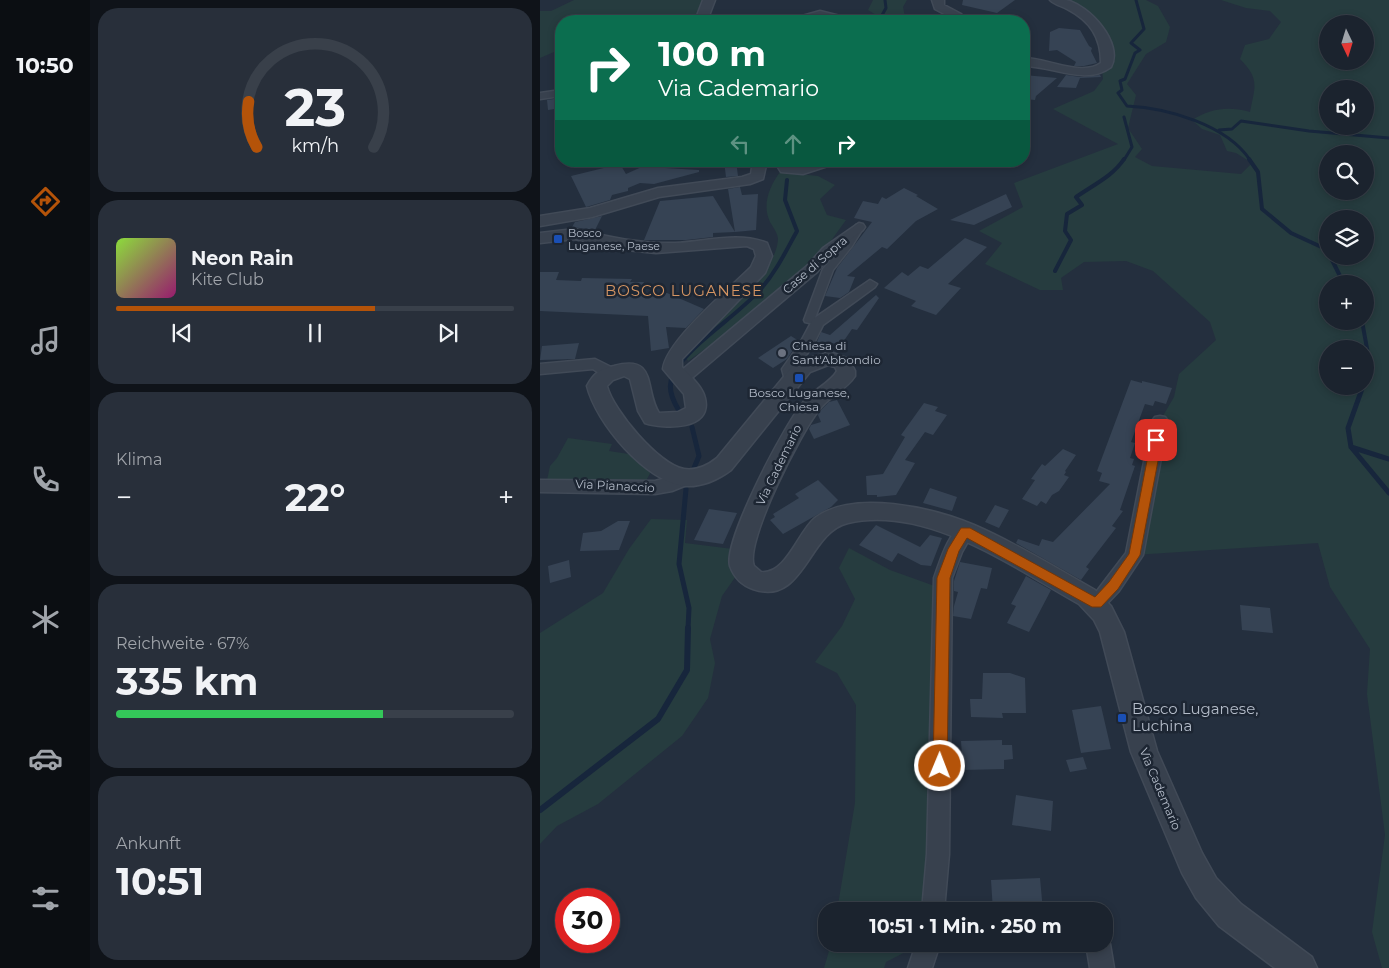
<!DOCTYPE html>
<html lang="de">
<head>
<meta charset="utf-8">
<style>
	:root { --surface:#1b232e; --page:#282f3a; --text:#f1f3f6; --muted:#a0a4aa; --line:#39404a; --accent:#b45309 }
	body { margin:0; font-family:Montserrat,sans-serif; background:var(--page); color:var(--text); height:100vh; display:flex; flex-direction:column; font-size:19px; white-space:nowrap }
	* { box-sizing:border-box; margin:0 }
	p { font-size:16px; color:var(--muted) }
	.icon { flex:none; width:28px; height:28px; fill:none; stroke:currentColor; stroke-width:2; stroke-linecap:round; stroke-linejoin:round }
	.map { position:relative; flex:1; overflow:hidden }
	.details { display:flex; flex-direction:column; gap:8px; padding:8px; background:#0f1319; width:450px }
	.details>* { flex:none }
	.top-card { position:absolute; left:15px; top:15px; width:475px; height:152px; border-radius:20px; box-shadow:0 2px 8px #0003,0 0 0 1px var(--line); background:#0b6e4f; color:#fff; overflow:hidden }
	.needle { width:32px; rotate:176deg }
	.controls { position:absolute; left:779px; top:15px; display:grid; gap:10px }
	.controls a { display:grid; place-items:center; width:55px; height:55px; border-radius:50%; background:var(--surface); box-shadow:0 2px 8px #0003,0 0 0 1px var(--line); font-size:25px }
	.speed { position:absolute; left:15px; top:888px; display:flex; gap:10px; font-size:25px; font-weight:700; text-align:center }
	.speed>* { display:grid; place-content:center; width:65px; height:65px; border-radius:50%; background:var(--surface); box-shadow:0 2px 8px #0003,0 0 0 1px var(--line); line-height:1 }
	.speed .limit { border:8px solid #d22; background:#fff; color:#111 }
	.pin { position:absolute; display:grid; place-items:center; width:42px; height:42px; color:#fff; margin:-21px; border-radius:10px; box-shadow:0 2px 8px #0006 }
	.me { position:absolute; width:55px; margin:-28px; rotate:1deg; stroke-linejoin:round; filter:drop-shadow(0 0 4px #0008) }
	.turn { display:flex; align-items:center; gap:18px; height:105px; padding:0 20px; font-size:22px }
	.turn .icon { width:65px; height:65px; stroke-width:2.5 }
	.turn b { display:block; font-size:35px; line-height:42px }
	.lanes { display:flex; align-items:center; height:48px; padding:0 20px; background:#0003; justify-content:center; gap:25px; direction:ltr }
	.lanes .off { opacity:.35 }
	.big { font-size:38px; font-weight:700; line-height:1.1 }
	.details .tile { flex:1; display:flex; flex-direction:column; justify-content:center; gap:8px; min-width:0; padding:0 18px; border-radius:20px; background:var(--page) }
	.details .dial { align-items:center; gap:0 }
	.dial svg { height:130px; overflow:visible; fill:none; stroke:var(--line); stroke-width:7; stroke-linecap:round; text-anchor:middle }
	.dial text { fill:var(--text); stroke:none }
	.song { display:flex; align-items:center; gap:15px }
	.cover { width:60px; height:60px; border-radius:8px; background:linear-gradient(135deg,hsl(90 70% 55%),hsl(320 70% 35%)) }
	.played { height:5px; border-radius:2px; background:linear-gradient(90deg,var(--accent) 65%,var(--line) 65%) }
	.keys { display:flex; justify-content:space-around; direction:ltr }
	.heat { display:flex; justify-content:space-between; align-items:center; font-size:28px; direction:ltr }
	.charge { height:8px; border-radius:4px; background:linear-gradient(90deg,#34c759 67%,var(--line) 0) }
	.trip { position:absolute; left:278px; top:902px; width:295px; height:50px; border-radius:20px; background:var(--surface); box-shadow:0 2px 8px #0003,0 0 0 1px var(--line); font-weight:700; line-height:50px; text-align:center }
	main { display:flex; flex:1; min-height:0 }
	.tab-bar { display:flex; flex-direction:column; width:90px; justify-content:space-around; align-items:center; background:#0b0e12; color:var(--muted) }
	.tab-bar .icon { width:35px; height:35px }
	.tab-bar .selected { color:var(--accent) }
	.tab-bar b { font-size:22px; color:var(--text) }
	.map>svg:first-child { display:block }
	.green { fill:#263c3f; fill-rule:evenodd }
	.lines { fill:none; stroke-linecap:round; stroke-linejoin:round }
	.stream-far3 { stroke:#17263c; stroke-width:3 }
	.stream-far2 { stroke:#17263c; stroke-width:4 }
	.stream-far1 { stroke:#17263c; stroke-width:5 }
	.stream { stroke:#17263c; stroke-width:6 }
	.building { fill:#364354 }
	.pedestrian-casing { stroke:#414a57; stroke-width:3 }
	.minor-casing { stroke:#414a57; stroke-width:3 }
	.tertiary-casing { stroke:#414a57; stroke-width:3 }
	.pedestrian { fill:#38414e; fill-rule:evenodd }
	.minor { fill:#38414e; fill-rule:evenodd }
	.tertiary { fill:#38414e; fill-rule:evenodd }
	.route { fill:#b45309; stroke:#753606 }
	.transit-dot { fill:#1a4fb4; stroke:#1d2633; stroke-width:2 }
	.worship-dot { fill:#6b7280; stroke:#1d2633; stroke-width:2 }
	.labels { text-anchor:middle; stroke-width:5; stroke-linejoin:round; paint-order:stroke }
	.far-poi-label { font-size:11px; fill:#b4bcc9; stroke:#1d2633; text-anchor:start }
	.street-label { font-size:12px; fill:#b4bcc9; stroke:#1d2633 }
	.poi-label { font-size:12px; fill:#b4bcc9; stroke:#1d2633; text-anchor:start }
	.quarter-label { font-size:15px; letter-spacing:1px; fill:#d59563; stroke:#1d2633 }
	.near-poi-label { font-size:15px; fill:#b4bcc9; stroke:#1d2633; text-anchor:start }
</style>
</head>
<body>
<main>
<nav class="tab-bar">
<b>10:50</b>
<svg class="icon selected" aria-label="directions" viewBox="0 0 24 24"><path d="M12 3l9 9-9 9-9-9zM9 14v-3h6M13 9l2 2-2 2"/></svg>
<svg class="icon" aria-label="music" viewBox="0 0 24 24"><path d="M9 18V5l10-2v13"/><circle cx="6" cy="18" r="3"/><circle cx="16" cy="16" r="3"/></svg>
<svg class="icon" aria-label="phone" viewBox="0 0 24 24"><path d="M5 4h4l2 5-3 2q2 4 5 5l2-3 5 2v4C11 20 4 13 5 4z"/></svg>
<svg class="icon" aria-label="climate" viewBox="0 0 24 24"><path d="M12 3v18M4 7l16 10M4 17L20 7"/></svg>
<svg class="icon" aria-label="car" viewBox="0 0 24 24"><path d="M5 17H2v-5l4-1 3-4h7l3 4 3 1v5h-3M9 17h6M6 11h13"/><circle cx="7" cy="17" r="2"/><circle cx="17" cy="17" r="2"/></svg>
<svg class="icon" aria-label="filters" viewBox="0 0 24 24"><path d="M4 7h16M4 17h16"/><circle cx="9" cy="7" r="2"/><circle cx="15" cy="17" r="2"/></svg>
</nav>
<section class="details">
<div class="tile dial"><svg viewBox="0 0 100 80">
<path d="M14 69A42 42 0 1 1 86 69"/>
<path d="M14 69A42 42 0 0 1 9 41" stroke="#b45309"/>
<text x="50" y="56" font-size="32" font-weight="700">23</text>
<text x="50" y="72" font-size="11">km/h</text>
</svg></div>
<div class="tile">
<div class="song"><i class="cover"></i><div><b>Neon Rain</b><p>Kite Club</p></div></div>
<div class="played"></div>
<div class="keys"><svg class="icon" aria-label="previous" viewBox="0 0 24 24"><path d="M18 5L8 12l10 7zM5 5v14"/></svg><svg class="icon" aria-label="pause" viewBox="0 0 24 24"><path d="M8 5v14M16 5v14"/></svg><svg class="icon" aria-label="next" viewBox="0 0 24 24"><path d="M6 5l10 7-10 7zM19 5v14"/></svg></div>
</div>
<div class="tile"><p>Klima</p>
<div class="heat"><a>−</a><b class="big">22°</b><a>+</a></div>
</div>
<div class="tile"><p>Reichweite · 67%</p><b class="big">335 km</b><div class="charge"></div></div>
<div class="tile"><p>Ankunft</p><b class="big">10:51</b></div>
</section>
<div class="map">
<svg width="849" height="968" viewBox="0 0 849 968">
	<rect width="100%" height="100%" fill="#242f3e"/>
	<!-- green -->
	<path class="green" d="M34 0H169L161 21H21V49L0 58V11H11Z
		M333 0H367L363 7 365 17 358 19V21H346L328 10Z
		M527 0H606L618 6 630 27 626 42 606 54 587 84 596 95 588 128 602 149 595 157 612 166 701 174 712 163 696 153 687 151 680 135 662 129 652 120C672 108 688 106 710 112 715 86 720 79 700 59L705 45 729 39 741 22 730 11 706 8 681 0H849V968H842L832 932 845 835 827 694 830 649 790 587 778 543 594 555 620 421 634 397 639 374 676 340 670 322 613 271 586 261 544 262 521 278 523 290H500L445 264 462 243 439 231 483 207 474 183 578 144 513 109 554 91 563 79 562 69 565 41ZM788 24H825V61H788ZM788 89H825V126H788ZM788 154H825V191H788ZM788 219H825V256H788ZM788 284H825V321H788ZM788 349H825V386H788Z
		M240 172 278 176 295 185 280 199 287 215 306 220 285 249 198 326 148 361 143 352C169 330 237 275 238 239 238 234 233 227 230 222 222 205 229 187 240 172Z
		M28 438 72 444 69 451 95 455 113 468 102 488 6 485 10 466 17 458Z
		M111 519 147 520 145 543 201 550V569L182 596 170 639 175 663 168 698 142 736 58 804 17 826 0 844V633L63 593 89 549Z
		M309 548 350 570 403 589 396 892 393 911H297L315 803 316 705 297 673 275 662 302 626 315 599 299 568Z
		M291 944H381L346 962 344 968H284Z"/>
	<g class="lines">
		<!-- stream-far3 -->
		<path class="stream-far3" d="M596 0 604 29 591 43 600 50 595 53 585 79 580 81 582 90 578 93 587 106C628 108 687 125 710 160
			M344 21 341 17 346 8 345 0
			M679 130 692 129 701 121 769 131 849 138
			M584 160 592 147 584 117"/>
		<!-- stream-far2 -->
		<path class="stream-far2" d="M709 159 718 172 722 209 751 233 788 250
			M259 163 260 161
			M790 256 804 284
			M515 271 531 240 525 231 527 214 542 205 536 197C553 185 573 176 584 159
			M822 321 830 365
			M139 365C162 336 195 317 220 290 236 272 246 251 257 231L245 200 247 180"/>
		<!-- stream-far1 -->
		<path class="stream-far1" d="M825 381 831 364
			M823 386 808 428 811 447 849 493
			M138 409C128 392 127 380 140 364
			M152 427 159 456 154 468
			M811 447 849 459
			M146 489 139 564 149 608 148 629"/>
		<!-- stream -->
		<path class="stream" d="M0 810 118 719 147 670 148 628"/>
	</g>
	<!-- building -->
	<path class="building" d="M423 0H475L457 13 422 5Z
		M519 28 540 30 549 46 552 48 551 51 557 63 544 66H534L536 62 517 50 509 51 510 32Z
		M484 75 517 78 496 96 495 100 484 99Z
		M526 75 540 77 560 75 561 77 540 78 536 88 517 87Z
		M21 98V108L8 110 7 100Z
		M115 161 125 168 159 170V172L114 184 100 183 88 188V191L72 195 70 200 46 207 31 176 80 164 86 174Z
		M184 161H196L198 176 186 177Z
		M200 187 202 195 218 194 216 230 195 232 188 189Z
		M364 188 378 195 376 196 398 209 376 221 347 249 342 247 307 276 315 277 309 292 300 298 285 296 297 268 332 222 314 218 323 201 338 204 342 197 346 199Z
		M466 194 472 207 434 225 410 220Z
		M173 196 195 232 173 233V237L146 240H104L120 201Z
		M62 216 55 230 32 227 35 222Z
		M425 238 447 247 408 284 421 288 396 315 371 306 376 301 344 288 362 272 368 276 380 266 388 269Z
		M0 272H19L16 280 41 281 42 278 92 279 90 282H104L100 292 127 293 164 309 146 328 126 327 129 348 111 351 108 316 0 311Z
		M336 295 339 298 317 330 312 329 301 345 292 343 290 347 276 344 281 332 290 335Z
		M251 336 259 341 247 359 233 368 218 358Z
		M39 343 35 359 0 360 2 346Z
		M591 380 602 383V381L632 388 626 404 615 401 613 406 605 404 591 442 595 443 590 458 594 459 592 465 595 466 580 510 583 511 572 526 576 528 546 567 549 569 541 580 476 543 478 539 499 546 502 539 513 542 570 484 559 481 562 473 557 471Z
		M297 400 310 425 274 439 269 429 271 425 281 422 278 415 280 411 289 402Z
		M384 403 398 407 395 411 407 415 393 435 385 432 365 460 375 463 356 495 337 497V495H327L326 476 343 474 365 437 361 435Z
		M523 449 536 455 525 471 526 472 524 475 529 477 519 491 512 495 506 504 501 501 497 506 482 499 495 480 491 479 502 464 505 466Z
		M278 480 298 500 291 507 243 534 230 520 235 517 233 514 259 498 255 494Z
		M390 488 417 497 412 511 383 503Z
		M455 505 469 510 459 528 445 522Z
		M169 509 197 513 183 544 154 540Z
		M78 521H90L79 550 40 551 43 533 61 531Z
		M336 525 380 547 390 535 402 538 391 566 381 565 358 553 352 562 319 545Z
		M29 560 31 577 10 583 8 566Z
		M420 562 452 568 447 589 441 588 431 619 413 616 414 606 418 592 414 591V581Z
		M486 576 511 590 489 632 467 623 476 606 471 604Z
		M700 605 730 608 733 633 702 630Z
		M443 673H470L485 678 486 713H462L463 718 431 717 430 699H442Z
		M561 706 571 749 541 753 532 710Z
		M462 740V745H472L473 759 464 760V769L423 770 421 741Z
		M543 757 547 769 530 772 526 760Z
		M476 795 513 801 511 831 472 825Z
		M500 878 503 911H453L451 880Z"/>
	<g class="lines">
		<!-- pedestrian casing -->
		<g class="pedestrian-casing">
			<path id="pedestrian" d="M319 224 324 227 312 246 293 270 275 318 283 322 278 325 265 322 264 320 283 269 305 243 316 225Z"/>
		</g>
		<!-- minor casing -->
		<g class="minor-casing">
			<path id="minor" d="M21 90V96L0 99V93Z
				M319 223 323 224 325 227 323 230 291 254 277 272 146 383H136L134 379 136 375 267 266 283 248Z
				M330 280 337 284 335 287 283 325 272 347 256 369 258 380 256 384H246L242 369 259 345 273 319Z
				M55 359 75 369 77 373 75 377H65L53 369 0 374V364Z
				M620 416 625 417 628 421 603 555 579 591 562 609 556 612 550 609 547 604 586 553 612 421 615 417Z
				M148 472 154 474 156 478 154 482 132 491 115 494 0 492V480L115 481Z
				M426 524 432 526 434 531 422 552 412 578 409 854 404 911H382L387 854 394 578C400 562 408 530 426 524Z
				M564 935 570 944 574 968H550L546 944H564Z
				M376 944H400L392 968H368Z"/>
		</g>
		<!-- tertiary casing -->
		<g class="tertiary-casing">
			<path id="tertiary" d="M163 0H175L167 21H155Z
				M392 0H404V5L421 14 423 16 420 21H408L410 17 395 9Z
				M510 0C515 0 521 0 526 0 549 5 584 43 571 67 546 86 513 66 484 66V58C507 58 541 77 561 63 561 37 550 21 527 9 522 6 515 5 510 0Z
				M280 11 308 18 310 21C300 22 291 19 281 19 273 18 262 22 253 21L255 18Z
				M213 161H227L223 179 210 184 119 197 52 217 0 226V216L50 208 118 188 202 177 211 174Z
				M234 161H248L251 165 296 161 294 164 263 174 241 172Z
				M35 229C68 237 101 244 135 243 165 242 198 231 227 243L232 256 225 273 142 359V367C150 376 162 386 165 398 173 431 123 429 105 423L98 411 90 379 84 376 73 380 67 386C73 410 119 465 144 469 157 471 167 466 177 458L256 362 290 352 309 359 315 371V376C306 390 288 397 279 410 261 432 204 543 214 566L221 572C246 575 258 532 275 518 313 489 394 508 434 525 476 543 516 568 555 590L571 606 584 632 617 751 662 853 676 878 701 904 772 957 777 968H735L679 926 656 898 642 873 591 752 560 632 554 620 539 604C473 567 387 505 308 523 268 532 264 607 213 589 201 585 194 577 190 566 183 541 247 419 266 399 275 389 291 382 297 371L295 367 288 365 270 372 191 470C179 479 162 487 145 486 106 482 56 423 47 386 54 373 60 369 74 366 118 354 104 390 119 413L138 412 146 408 144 394 123 369C126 341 189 289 211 267L216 256 214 249 207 246 116 253 77 249 35 239 0 243V233Z"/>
		</g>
		<!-- pedestrian -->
		<use href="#pedestrian" class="pedestrian"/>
		<!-- minor -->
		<use href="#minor" class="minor"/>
		<!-- tertiary -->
		<use href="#tertiary" class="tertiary"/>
	</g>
	<!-- route -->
	<path class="route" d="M616 436 622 440 600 555 578 589 561 607H552L427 538 419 551 410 578 407 766 405 770 400 773 395 770 393 766 397 578 408 549 421 528H430L555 597 569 582 589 554 611 440Z"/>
	<!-- markers -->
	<g class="transit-dot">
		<rect x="13" y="234" width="10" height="10" rx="2.5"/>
		<rect x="254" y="373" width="10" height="10" rx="2.5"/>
		<rect x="577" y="713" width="10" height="10" rx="2.5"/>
	</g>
	<circle class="worship-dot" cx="242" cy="353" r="5"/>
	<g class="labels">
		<!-- far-poi labels -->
		<g class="far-poi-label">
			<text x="28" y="237">Bosco<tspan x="28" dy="13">Luganese, Paese</tspan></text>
		</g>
		<!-- street labels -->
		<g class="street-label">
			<text transform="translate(275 265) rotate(-41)" y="4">Case di Sopra</text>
			<text transform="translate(239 465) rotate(-64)" y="4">Via Cademario</text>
			<text transform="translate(75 486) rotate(3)" y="4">Via Pianaccio</text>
			<text transform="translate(620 789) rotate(67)" y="4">Via Cademario</text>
		</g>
		<!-- poi labels -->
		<g class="poi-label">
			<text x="252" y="350">Chiesa di<tspan x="252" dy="14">Sant'Abbondio</tspan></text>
			<text x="259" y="397" text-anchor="middle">Bosco Luganese,<tspan x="259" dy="14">Chiesa</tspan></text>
		</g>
		<!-- quarter labels -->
		<g class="quarter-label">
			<text x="144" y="296">BOSCO LUGANESE</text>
		</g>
		<!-- near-poi labels -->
		<g class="near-poi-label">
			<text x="592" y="714">Bosco Luganese,<tspan x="592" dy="17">Luchina</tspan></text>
		</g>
	</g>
</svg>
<div class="controls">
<a><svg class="needle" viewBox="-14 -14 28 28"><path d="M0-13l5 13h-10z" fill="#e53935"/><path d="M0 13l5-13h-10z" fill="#a0a4aa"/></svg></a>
<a><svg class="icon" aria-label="sound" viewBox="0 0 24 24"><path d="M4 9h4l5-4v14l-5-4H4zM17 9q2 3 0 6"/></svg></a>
<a><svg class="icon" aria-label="search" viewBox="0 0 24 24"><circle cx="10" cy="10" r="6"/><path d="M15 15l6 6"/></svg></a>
<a><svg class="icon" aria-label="layers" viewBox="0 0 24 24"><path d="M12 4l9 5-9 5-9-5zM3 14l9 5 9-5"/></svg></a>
<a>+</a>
<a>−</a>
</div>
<div class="speed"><div class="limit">30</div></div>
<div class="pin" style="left:616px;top:440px;background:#d93025"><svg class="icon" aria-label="arrive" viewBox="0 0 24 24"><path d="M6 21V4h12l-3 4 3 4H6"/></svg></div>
<svg class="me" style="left:400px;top:766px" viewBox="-20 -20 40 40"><circle r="17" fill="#b45309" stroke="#fff" stroke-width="3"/><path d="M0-11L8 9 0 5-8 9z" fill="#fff"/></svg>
<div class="trip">10:51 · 1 Min. · 250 m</div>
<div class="top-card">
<div class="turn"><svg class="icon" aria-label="right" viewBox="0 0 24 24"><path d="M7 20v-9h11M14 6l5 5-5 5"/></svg><div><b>100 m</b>Via Cademario</div></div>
<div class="lanes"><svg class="icon off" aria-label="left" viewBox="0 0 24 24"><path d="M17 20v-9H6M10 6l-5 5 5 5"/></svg><svg class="icon off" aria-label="ahead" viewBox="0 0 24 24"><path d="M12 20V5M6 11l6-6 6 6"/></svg><svg class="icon" aria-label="right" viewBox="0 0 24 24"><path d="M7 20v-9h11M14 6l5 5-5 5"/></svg></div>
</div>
</div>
</main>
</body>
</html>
